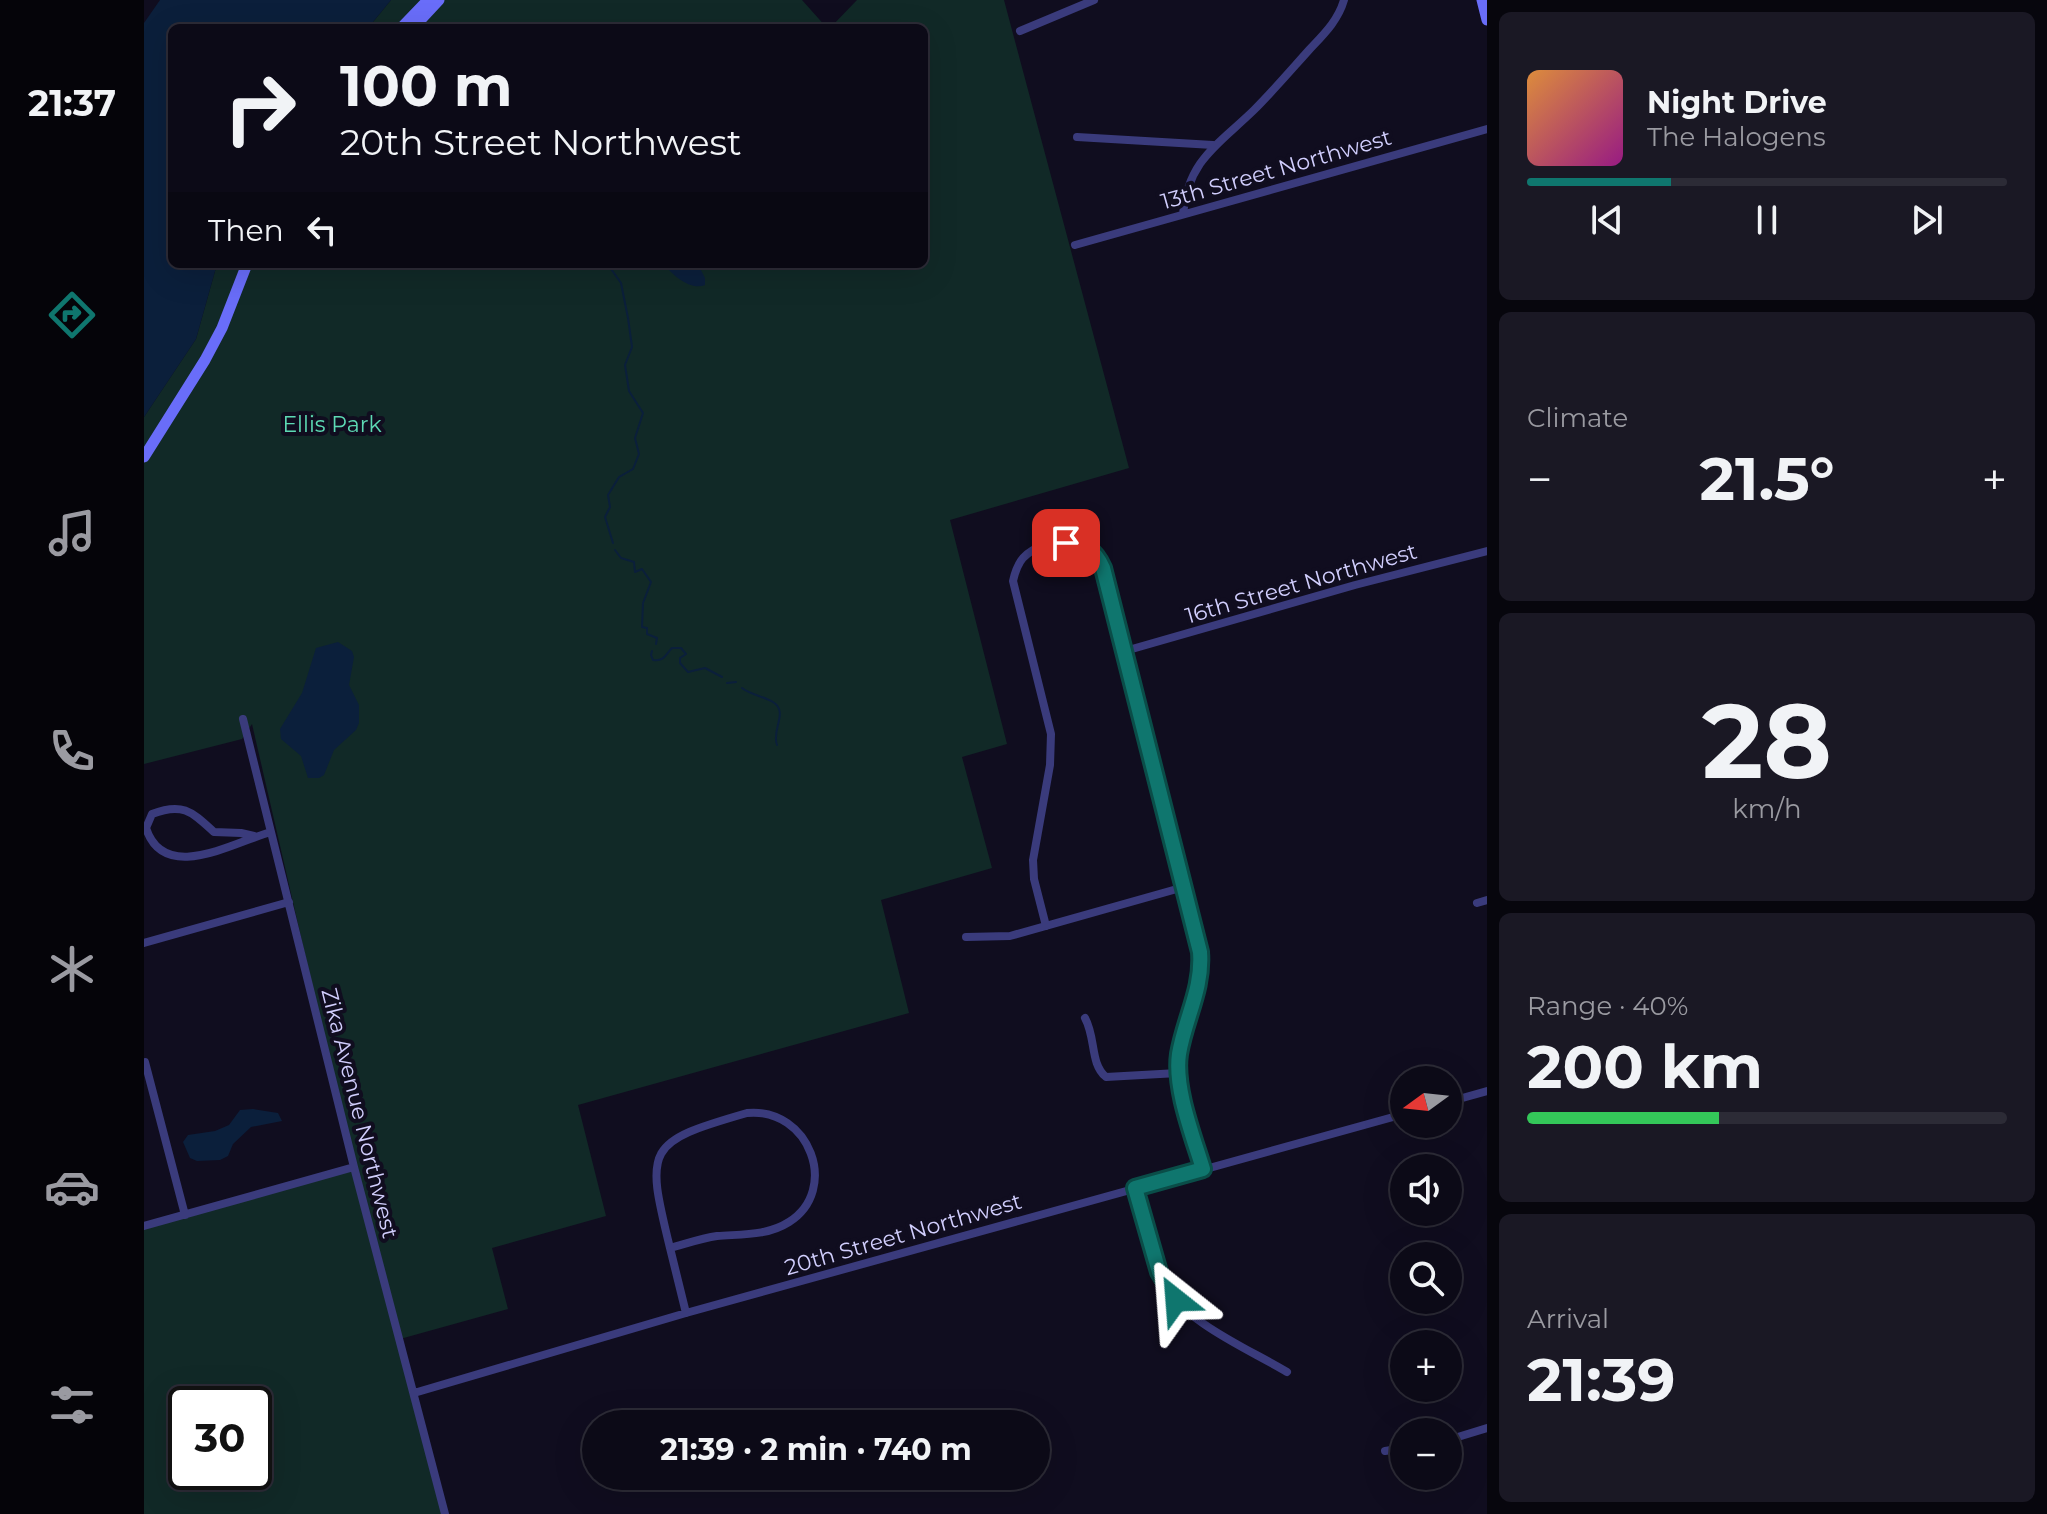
<!DOCTYPE html>
<html lang="en">
<head>
<meta charset="utf-8">
<style>
	:root { --surface:#0c0a17; --page:#1a1824; --text:#f1f3f6; --muted:#9a9aa1; --line:#2c2b36; --accent:#0f766e }
	body { margin:0; font-family:Montserrat,sans-serif; background:var(--page); color:var(--text); height:100vh; display:flex; flex-direction:column; font-size:30px; white-space:nowrap }
	* { box-sizing:border-box; margin:0 }
	p { font-size:26px; color:var(--muted) }
	.icon { flex:none; width:44px; height:44px; fill:none; stroke:currentColor; stroke-width:2; stroke-linecap:round; stroke-linejoin:round }
	.map { position:relative; flex:1; overflow:hidden }
	.sheet { display:flex; flex-direction:column; gap:12px; padding:12px; background:#07060d; width:560px }
	.sheet>* { flex:none }
	.top-card { position:absolute; left:24px; top:24px; width:760px; height:244px; border-radius:12px; box-shadow:0 8px 32px #0002,0 0 0 2px var(--line); background:#0c0a17; color:var(--text); overflow:hidden }
	.needle { width:52px; rotate:255deg }
	.tools { position:absolute; left:1246px; top:1066px; display:grid; gap:16px }
	.tools a { display:grid; place-items:center; width:72px; height:72px; border-radius:50%; background:var(--surface); box-shadow:0 8px 32px #0002,0 0 0 2px var(--line); font-size:40px }
	.speed { position:absolute; left:24px; top:1386px; display:flex; gap:16px; font-size:40px; font-weight:700; text-align:center }
	.speed>* { display:grid; place-content:center; width:104px; height:104px; border-radius:50%; background:var(--surface); box-shadow:0 8px 32px #0002,0 0 0 2px var(--line); line-height:1 }
	.speed .limit { border:4px solid #111; border-radius:12px; background:#fff; color:#111 }
	.pin { position:absolute; display:grid; place-items:center; width:68px; height:68px; color:#fff; margin:-34px; border-radius:16px; box-shadow:0 4px 12px #0006 }
	.me { position:absolute; width:88px; margin:-44px; rotate:332deg; stroke-linejoin:round; filter:drop-shadow(0 0 6px #0008) }
	.turn { display:flex; align-items:center; gap:28px; height:168px; padding:0 40px; font-size:36px }
	.turn .icon { width:104px; height:104px; stroke-width:2.5 }
	.turn b { display:block; font-size:56px; line-height:68px }
	.then { display:flex; align-items:center; height:76px; padding:0 40px; background:#0003; gap:16px; font-size:30px }
	.big { font-size:60px; font-weight:700; line-height:1.1 }
	.sheet .card { flex:1; display:flex; flex-direction:column; justify-content:center; gap:12px; min-width:0; padding:0 28px; border-radius:12px; background:var(--page) }
	.sheet .dial { align-items:center; gap:0 }
	.dial b { font-size:104px; line-height:1 }
	.song { display:flex; align-items:center; gap:24px }
	.cover { width:96px; height:96px; border-radius:12px; background:linear-gradient(135deg,hsl(30 70% 55%),hsl(310 70% 35%)) }
	.played { height:8px; border-radius:4px; background:linear-gradient(90deg,var(--accent) 30%,var(--line) 30%) }
	.keys { display:flex; justify-content:space-around; direction:ltr }
	.heat { display:flex; justify-content:space-between; align-items:center; font-size:44px; direction:ltr }
	.charge { height:12px; border-radius:6px; background:linear-gradient(90deg,#34c759 40%,var(--line) 0) }
	.trip { position:absolute; left:438px; top:1410px; width:468px; height:80px; border-radius:40px; background:var(--surface); box-shadow:0 8px 32px #0002,0 0 0 2px var(--line); font-weight:700; line-height:80px; text-align:center }
	main { display:flex; flex:1; min-height:0 }
	.menu { display:flex; flex-direction:column; width:144px; justify-content:space-around; align-items:center; background:#050409; color:var(--muted) }
	.menu .icon { width:56px; height:56px }
	.menu .active { color:var(--accent) }
	.menu b { font-size:36px; color:var(--text) }
	.map>svg:first-child { display:block }
	.green { fill:#112927; fill-rule:evenodd }
	.water { fill:#0b1f3b }
	.lines { fill:none; stroke-linecap:round; stroke-linejoin:round }
	.stream { stroke:#0b1f3b; stroke-width:2 }
	.street { stroke:#3a3b7c; stroke-width:8 }
	.secondary { stroke:#696df9; stroke-width:11 }
	.route-casing { stroke:#0a4d48; stroke-width:20 }
	.route { stroke:#0f766e; stroke-width:14 }
	.labels { text-anchor:middle; stroke-width:8; stroke-linejoin:round; paint-order:stroke }
	.street-label { font-size:22px; fill:#d1cefd; stroke:#100d1f }
	.park-label { font-size:22px; fill:#5dd9b4; stroke:#100d1f }
</style>
</head>
<body>
<main>
<nav class="menu">
<b>21:37</b>
<svg class="icon active" aria-label="directions" viewBox="0 0 24 24"><path d="M12 3l9 9-9 9-9-9zM9 14v-3h6M13 9l2 2-2 2"/></svg>
<svg class="icon" aria-label="music" viewBox="0 0 24 24"><path d="M9 18V5l10-2v13"/><circle cx="6" cy="18" r="3"/><circle cx="16" cy="16" r="3"/></svg>
<svg class="icon" aria-label="phone" viewBox="0 0 24 24"><path d="M5 4h4l2 5-3 2q2 4 5 5l2-3 5 2v4C11 20 4 13 5 4z"/></svg>
<svg class="icon" aria-label="climate" viewBox="0 0 24 24"><path d="M12 3v18M4 7l16 10M4 17L20 7"/></svg>
<svg class="icon" aria-label="car" viewBox="0 0 24 24"><path d="M5 17H2v-5l4-1 3-4h7l3 4 3 1v5h-3M9 17h6M6 11h13"/><circle cx="7" cy="17" r="2"/><circle cx="17" cy="17" r="2"/></svg>
<svg class="icon" aria-label="filters" viewBox="0 0 24 24"><path d="M4 7h16M4 17h16"/><circle cx="9" cy="7" r="2"/><circle cx="15" cy="17" r="2"/></svg>
</nav>
<div class="map">
<svg width="1343" height="1514" viewBox="0 0 1343 1514">
	<rect width="100%" height="100%" fill="#100d1f"/>
	<!-- green -->
	<path class="green" d="M247 0H658L683 28H224Z
		M713 0H860L985 468 806 520 863 744 818 757 848 868 737 900 765 1013 434 1105 462 1216 348 1248 364 1309 256 1339 301 1514H0V1226L210 1167 108 724 98 739 0 764V417L52 339 73 264H780V28H686ZM42 1404H110V1472H42Z"/>
	<!-- water -->
	<path class="water" d="M16 0H247L224 28H28V264H73L52 339 0 417V23Z
		M520 264H554L561 278V285C547 291 528 275 520 264Z
		M194 642 208 651 210 657 205 685 215 705V723L212 730 190 750 180 775 175 778H164L157 756 137 739 136 729 158 693 172 648Z
		M109 1109 134 1113 138 1121 107 1127 89 1144 84 1156 76 1160 53 1161 46 1158 39 1142 44 1135 71 1131 85 1125 96 1110Z"/>
	<g class="lines">
		<!-- stream -->
		<path class="stream" d="M453 264 465 266 477 283 484 318 488 347 481 365 485 391 499 413 491 438 495 454 489 469 475 477 464 495 466 507 461 517 469 543
			M471 550 477 558 490 562 491 572 498 569 507 582 499 603 498 627 503 628V634L513 638 512 644
			M508 651 507 655 509 660C520 662 522 654 528 648H537L542 654 536 658V663L544 672 561 668 578 677
			M583 683 592 682
			M598 688C607 695 619 696 629 702 645 712 627 730 633 745"/>
		<!-- street -->
		<path class="street" d="M876 31 950 0
			M933 137 1069 145
			M1039 214C1044 160 1074 145 1110 110 1129 91 1147 70 1165 50 1179 35 1194 21 1200 0
			M931 245 1343 129
			M981 651 1211 585 1343 551
			M99 719 210 1167 301 1514
			M110 836 97 833 70 832C48 812 39 802 8 814L2 828C20 885 92 841 127 832
			M1333 903 1343 900
			M902 926 890 879 889 860 906 765 907 734 869 581C871 572 873 565 879 558 901 535 946 538 959 568L1052 931 1057 971 1035 1055 1034 1073 1059 1169
			M822 937 866 936 1040 887
			M0 943 145 902
			M941 1018C952 1038 946 1064 962 1077L1034 1073
			M1 1062 41 1215
			M1304 1102 1343 1091
			M603 1113C666 1107 696 1190 645 1222 623 1236 598 1234 573 1236 558 1238 541 1244 526 1248 501 1147 502 1142 603 1113Z
			M991 1188C1000 1218 1005 1255 1020 1283 1041 1323 1105 1349 1143 1372
			M0 1226 210 1167
			M526 1248 542 1313
			M270 1393 542 1313 1260 1114
			M1304 1440 1343 1428
			M1241 1451 1260 1448"/>
		<!-- secondary -->
		<path class="secondary" d="M1338 0 1343 20
			M257 28 284 0
			M269 28 295 0
			M0 457 61 360 78 328 103 264"/>
	</g>
	<g class="lines">
		<!-- route casing -->
		<g class="route-casing">
			<path id="route" d="M922 543C941 544 951 550 959 568L1056 952C1059 989 1041 1018 1035 1054 1030 1088 1049 1136 1059 1169L991 1188 1015 1272 1032 1300"/>
		</g>
		<!-- route -->
		<use href="#route" class="route"/>
	</g>
	<g class="labels">
		<!-- street labels -->
		<g class="street-label">
			<text transform="translate(1132 169) rotate(-16)" y="8">13th Street Northwest</text>
			<text transform="translate(1157 583) rotate(-16)" y="8">16th Street Northwest</text>
			<text transform="translate(216 1113) rotate(76)" y="8">Zika Avenue Northwest</text>
			<text transform="translate(759 1234) rotate(-16)" y="8">20th Street Northwest</text>
		</g>
		<!-- park labels -->
		<g class="park-label">
			<text x="188" y="432">Ellis Park</text>
		</g>
	</g>
</svg>
<div class="tools">
<a><svg class="needle" viewBox="-14 -14 28 28"><path d="M0-13l5 13h-10z" fill="#e53935"/><path d="M0 13l5-13h-10z" fill="#9a9aa1"/></svg></a>
<a><svg class="icon" aria-label="sound" viewBox="0 0 24 24"><path d="M4 9h4l5-4v14l-5-4H4zM17 9q2 3 0 6"/></svg></a>
<a><svg class="icon" aria-label="search" viewBox="0 0 24 24"><circle cx="10" cy="10" r="6"/><path d="M15 15l6 6"/></svg></a>
<a>+</a>
<a>−</a>
</div>
<div class="speed"><div class="limit">30</div></div>
<div class="pin" style="left:922px;top:543px;background:#d93025"><svg class="icon" aria-label="arrive" viewBox="0 0 24 24"><path d="M6 21V4h12l-3 4 3 4H6"/></svg></div>
<svg class="me" style="left:1032px;top:1300px" viewBox="-20 -20 40 40"><path d="M0-17L14 15 0 8-14 15z" fill="#0f766e" stroke="#fff" stroke-width="4"/></svg>
<div class="trip">21:39 · 2 min · 740 m</div>
<div class="top-card">
<div class="turn"><svg class="icon" aria-label="right" viewBox="0 0 24 24"><path d="M7 20v-9h11M14 6l5 5-5 5"/></svg><div><b>100 m</b>20th Street Northwest</div></div>
<div class="then">Then<svg class="icon" aria-label="left" viewBox="0 0 24 24"><path d="M17 20v-9H6M10 6l-5 5 5 5"/></svg></div>
</div>
</div>
<section class="sheet">
<div class="card">
<div class="song"><i class="cover"></i><div><b>Night Drive</b><p>The Halogens</p></div></div>
<div class="played"></div>
<div class="keys"><svg class="icon" aria-label="previous" viewBox="0 0 24 24"><path d="M18 5L8 12l10 7zM5 5v14"/></svg><svg class="icon" aria-label="pause" viewBox="0 0 24 24"><path d="M8 5v14M16 5v14"/></svg><svg class="icon" aria-label="next" viewBox="0 0 24 24"><path d="M6 5l10 7-10 7zM19 5v14"/></svg></div>
</div>
<div class="card"><p>Climate</p>
<div class="heat"><a>−</a><b class="big">21.5°</b><a>+</a></div>
</div>
<div class="card dial"><b>28</b><p>km/h</p></div>
<div class="card"><p>Range · 40%</p><b class="big">200 km</b><div class="charge"></div></div>
<div class="card"><p>Arrival</p><b class="big">21:39</b></div>
</section>
</main>
</body>
</html>
